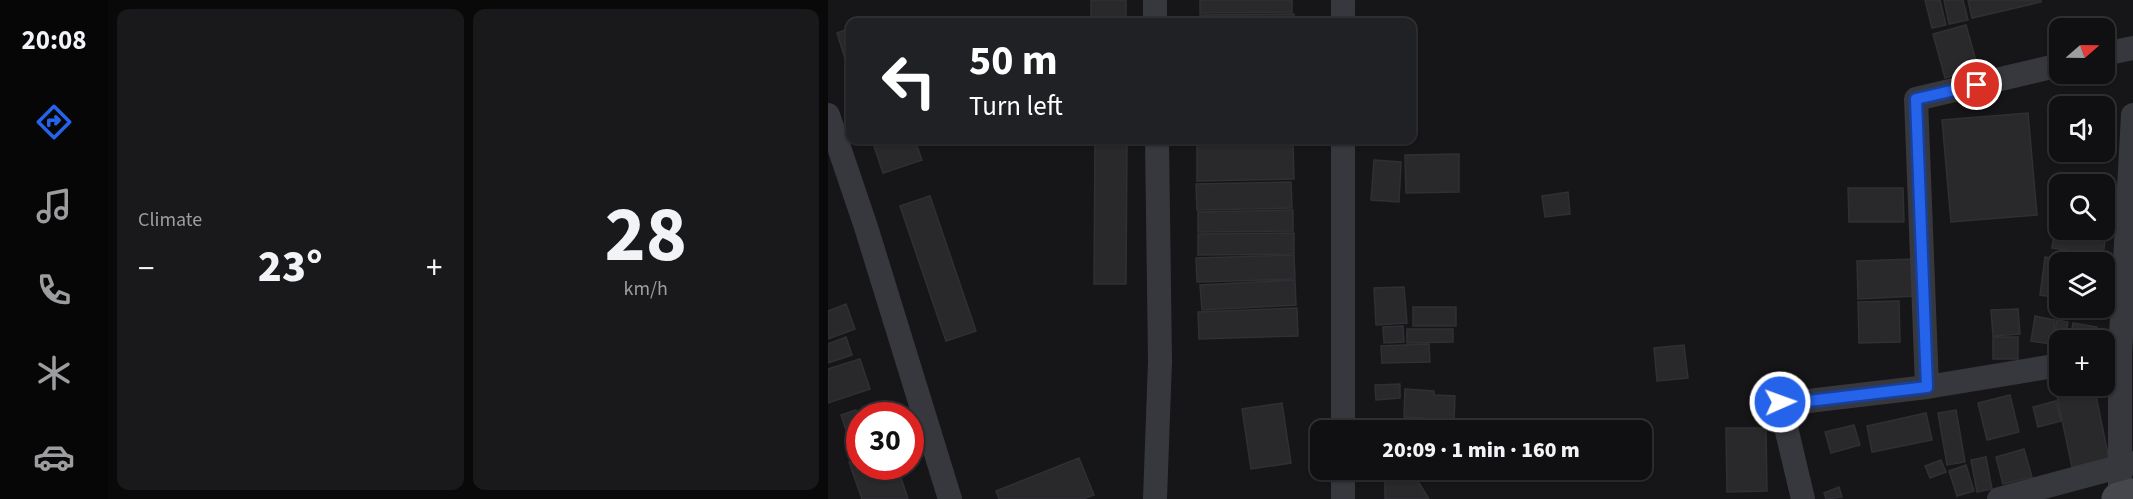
<!DOCTYPE html>
<html lang="en">
<head>
<meta charset="utf-8">
<style>
	:root { --surface:#101012; --page:#19191b; --text:#f1f3f6; --muted:#9c9d9f; --line:#303032; --accent:#2563eb }
	body { margin:0; font-family:"Source Sans 3",sans-serif; background:var(--page); color:var(--text); height:100vh; display:flex; flex-direction:column; font-size:22px; white-space:nowrap }
	* { box-sizing:border-box; margin:0 }
	p { font-size:20px; color:var(--muted) }
	.icon { flex:none; width:33px; height:33px; fill:none; stroke:currentColor; stroke-width:2; stroke-linecap:round; stroke-linejoin:round }
	.map { position:relative; flex:1; overflow:hidden }
	.panel { display:flex; flex-direction:column; gap:9px; padding:9px; background:#09090a; width:720px }
	.panel>* { flex:none }
	.hud { position:absolute; left:18px; top:18px; width:570px; height:126px; border-radius:12px; box-shadow:0 2px 4px #0004,0 0 0 2px var(--line); background:#202124; color:#fff; overflow:hidden }
	.needle { width:39px; rotate:70deg }
	.fabs { position:absolute; left:1221px; top:18px; display:grid; gap:12px }
	.fabs a { display:grid; place-items:center; width:66px; height:66px; border-radius:12px; background:var(--surface); box-shadow:0 2px 4px #0004,0 0 0 2px var(--line); font-size:30px }
	.speed { position:absolute; left:18px; top:402px; display:flex; gap:12px; font-size:30px; font-weight:700; text-align:center }
	.speed>* { display:grid; place-content:center; width:78px; height:78px; border-radius:50%; background:var(--surface); box-shadow:0 2px 4px #0004,0 0 0 2px var(--line); line-height:1 }
	.speed .limit { border:9px solid #d22; background:#fff; color:#111 }
	.pin { position:absolute; display:grid; place-items:center; width:51px; height:51px; color:#fff; margin:-26px; border:3px solid #fff; border-radius:50%; box-shadow:0 2px 6px #0007 }
	.me { position:absolute; width:66px; margin:-33px; rotate:88deg; stroke-linejoin:round; filter:drop-shadow(0 0 4px #0008) }
	.turn { display:flex; align-items:center; gap:21px; height:126px; padding:0 24px; font-size:27px }
	.turn .icon { width:78px; height:78px; stroke-width:2.5 }
	.turn b { display:block; font-size:42px; line-height:51px }
	.big { font-size:45px; font-weight:800; line-height:1.1 }
	.panel .card { flex:1; display:flex; flex-direction:column; justify-content:center; gap:9px; min-width:0; padding:0 21px; border-radius:12px; background:var(--page) }
	.panel .dial { align-items:center; gap:0 }
	.dial b { font-size:78px; line-height:1 }
	.heat { display:flex; justify-content:space-between; align-items:center; font-size:33px; direction:ltr }
	.panel .tiles { flex:1; display:grid; gap:9px; grid-template-columns:repeat(2,1fr) }
	.trip { position:absolute; left:482px; top:420px; width:342px; height:60px; border-radius:12px; background:var(--surface); box-shadow:0 2px 4px #0004,0 0 0 2px var(--line); font-weight:800; line-height:60px; text-align:center }
	main { display:flex; flex:1; min-height:0 }
	.tab-bar { display:flex; flex-direction:column; width:108px; justify-content:space-around; align-items:center; background:#060607; color:var(--muted) }
	.tab-bar .icon { width:42px; height:42px }
	.tab-bar .current { color:var(--accent) }
	.tab-bar b { font-size:27px; color:var(--text) }
	.map>svg:first-child { display:block }
	.building { fill:#29292c; stroke:#303034; stroke-width:1.5 }
	.lines { fill:none; stroke-linecap:round; stroke-linejoin:round }
	.street { stroke:#37383d; stroke-width:24 }
	.secondary-bridge { stroke:#45474d; stroke-width:33 }
	.route-casing { stroke:#184099; stroke-width:15 }
	.route { stroke:#2563eb; stroke-width:10 }
</style>
</head>
<body>
<main>
<nav class="tab-bar">
<b>20:08</b>
<svg class="icon current" aria-label="directions" viewBox="0 0 24 24"><path d="M12 3l9 9-9 9-9-9zM9 14v-3h6M13 9l2 2-2 2"/></svg>
<svg class="icon" aria-label="music" viewBox="0 0 24 24"><path d="M9 18V5l10-2v13"/><circle cx="6" cy="18" r="3"/><circle cx="16" cy="16" r="3"/></svg>
<svg class="icon" aria-label="phone" viewBox="0 0 24 24"><path d="M5 4h4l2 5-3 2q2 4 5 5l2-3 5 2v4C11 20 4 13 5 4z"/></svg>
<svg class="icon" aria-label="climate" viewBox="0 0 24 24"><path d="M12 3v18M4 7l16 10M4 17L20 7"/></svg>
<svg class="icon" aria-label="car" viewBox="0 0 24 24"><path d="M5 17H2v-5l4-1 3-4h7l3 4 3 1v5h-3M9 17h6M6 11h13"/><circle cx="7" cy="17" r="2"/><circle cx="17" cy="17" r="2"/></svg>
</nav>
<section class="panel">
<div class="tiles">
<div class="card"><p>Climate</p>
<div class="heat"><a>−</a><b class="big">23°</b><a>+</a></div>
</div>
<div class="card dial"><b>28</b><p>km/h</p></div>
</div>
</section>
<div class="map">
<svg width="1305" height="499" viewBox="0 0 1305 499">
	<rect width="100%" height="100%" fill="#161618"/>
	<!-- building -->
	<path class="building" d="M263 0H298V22H263Z
		M372 0H464V12L372 13Z
		M1097 0H1112L1118 25 1104 28Z
		M1116 0H1135L1140 20 1121 24Z
		M1140 0H1213V2L1144 18Z
		M466 14V22H372V15Z
		M1138 25 1150 68 1117 78 1105 34Z
		M22 28V75L9 33Z
		M1200 113 1209 215 1123 222 1114 120Z
		M44 140H87L94 160 55 173Z
		M267 140H299L298 284H266Z
		M369 140H465L466 179 369 181Z
		M546 140H576L575 144 546 143Z
		M631 154V192L578 193 577 155Z
		M546 160 573 162 571 202 543 200Z
		M463 182 464 208 369 210 368 184Z
		M1229 183 1252 184H1232V211H1227Z
		M1020 188H1075L1076 222H1021Z
		M740 192 742 214 717 217 714 196Z
		M102 196 148 331 118 341 72 206Z
		M465 210V231L370 232V212Z
		M1228 218 1232 219V230H1276V225L1279 226 1275 255 1224 248Z
		M466 233V254L370 255V234Z
		M466 255 467 279 369 282 368 258Z
		M1217 257 1256 262H1232V298L1212 295Z
		M1086 259 1087 296 1030 299 1029 261Z
		M467 280 468 305 374 310 372 285Z
		M576 287 579 323 548 325 546 288Z
		M1071 301 1072 342 1031 343 1030 302Z
		M18 304 27 329 0 339V311Z
		M585 307H628V326H585Z
		M469 308 470 336 371 339 370 312Z
		M1190 309 1192 334 1165 336 1163 310Z
		M1207 316 1227 320 1223 344 1203 341Z
		M1229 320 1240 322 1237 340H1232V346L1224 345Z
		M1245 323 1269 327 1266 340H1242Z
		M575 326 576 342 556 343 555 327Z
		M579 329H625V342L579 343Z
		M18 337 24 355 0 363V344Z
		M1165 337H1190V359H1165Z
		M601 344 602 362 554 363 553 346Z
		M856 345 860 378 829 381 826 348Z
		M32 359 42 389 0 403V369Z
		M572 384V398L548 400 547 385Z
		M1236 386H1266L1281 459 1244 467 1227 387Z
		M577 389 606 391V395L627 396 626 420 576 417Z
		M1182 395 1191 432 1159 440 1150 403Z
		M1228 401 1233 421 1210 427 1205 407Z
		M51 402 56 416H38L35 407Z
		M454 403 463 463 423 469 414 409Z
		M28 410 32 421V442L23 445 13 415Z
		M1128 410 1137 462 1119 465 1110 413Z
		M1098 413 1104 440 1044 452 1039 426Z
		M580 420 584 430H569L567 425Z
		M631 421 632 430H594L593 425Z
		M1026 425 1032 445 1003 453 997 432Z
		M898 428H938L939 491 899 492Z
		M1196 449 1204 477 1175 484 1168 457Z
		M1158 457 1164 489 1149 492 1143 460Z
		M251 458 266 495 255 499H171L168 491Z
		M32 459V466H69L80 499H34L21 462Z
		M1113 460 1118 472 1102 478 1097 466Z
		M1138 465 1146 491 1129 496 1121 471Z
		M557 470H583L601 499H557Z
		M1011 487 1014 497 998 499 996 493Z"/>
	<g class="lines">
		<!-- street -->
		<path class="street" d="M327 0V22
			M515 0V22
			M1276 54 1305 48
			M0 115 38 227 122 499
			M515 140V430
			M1099 387 1088 99 1232 65
			M515 470V499
			M327 499 332 361 329 140
			M975 499 952 402H972L1099 387 1232 365
			M1171 499 1305 463
			M1292 499V354L1305 115"/>
		<!-- secondary-bridge -->
		<path class="secondary-bridge" d="M1290 499 1305 495"/>
	</g>
	<g class="lines">
		<!-- route casing -->
		<g class="route-casing">
			<path id="route" d="M952 402H972L1099 387 1088 99 1149 85"/>
		</g>
		<!-- route -->
		<use href="#route" class="route"/>
	</g>
</svg>
<div class="fabs">
<a><svg class="needle" viewBox="-14 -14 28 28"><path d="M0-13l5 13h-10z" fill="#e53935"/><path d="M0 13l5-13h-10z" fill="#9c9d9f"/></svg></a>
<a><svg class="icon" aria-label="sound" viewBox="0 0 24 24"><path d="M4 9h4l5-4v14l-5-4H4zM17 9q2 3 0 6"/></svg></a>
<a><svg class="icon" aria-label="search" viewBox="0 0 24 24"><circle cx="10" cy="10" r="6"/><path d="M15 15l6 6"/></svg></a>
<a><svg class="icon" aria-label="layers" viewBox="0 0 24 24"><path d="M12 4l9 5-9 5-9-5zM3 14l9 5 9-5"/></svg></a>
<a>+</a>
</div>
<div class="speed"><div class="limit">30</div></div>
<div class="pin" style="left:1149px;top:85px;background:#d93025"><svg class="icon" aria-label="arrive" viewBox="0 0 24 24"><path d="M6 21V4h12l-3 4 3 4H6"/></svg></div>
<svg class="me" style="left:952px;top:402px" viewBox="-20 -20 40 40"><circle r="17" fill="#2563eb" stroke="#fff" stroke-width="3"/><path d="M0-11L8 9 0 5-8 9z" fill="#fff"/></svg>
<div class="trip">20:09 · 1 min · 160 m</div>
<div class="hud">
<div class="turn"><svg class="icon" aria-label="left" viewBox="0 0 24 24"><path d="M17 20v-9H6M10 6l-5 5 5 5"/></svg><div><b>50 m</b>Turn left</div></div>
</div>
</div>
</main>
</body>
</html>
